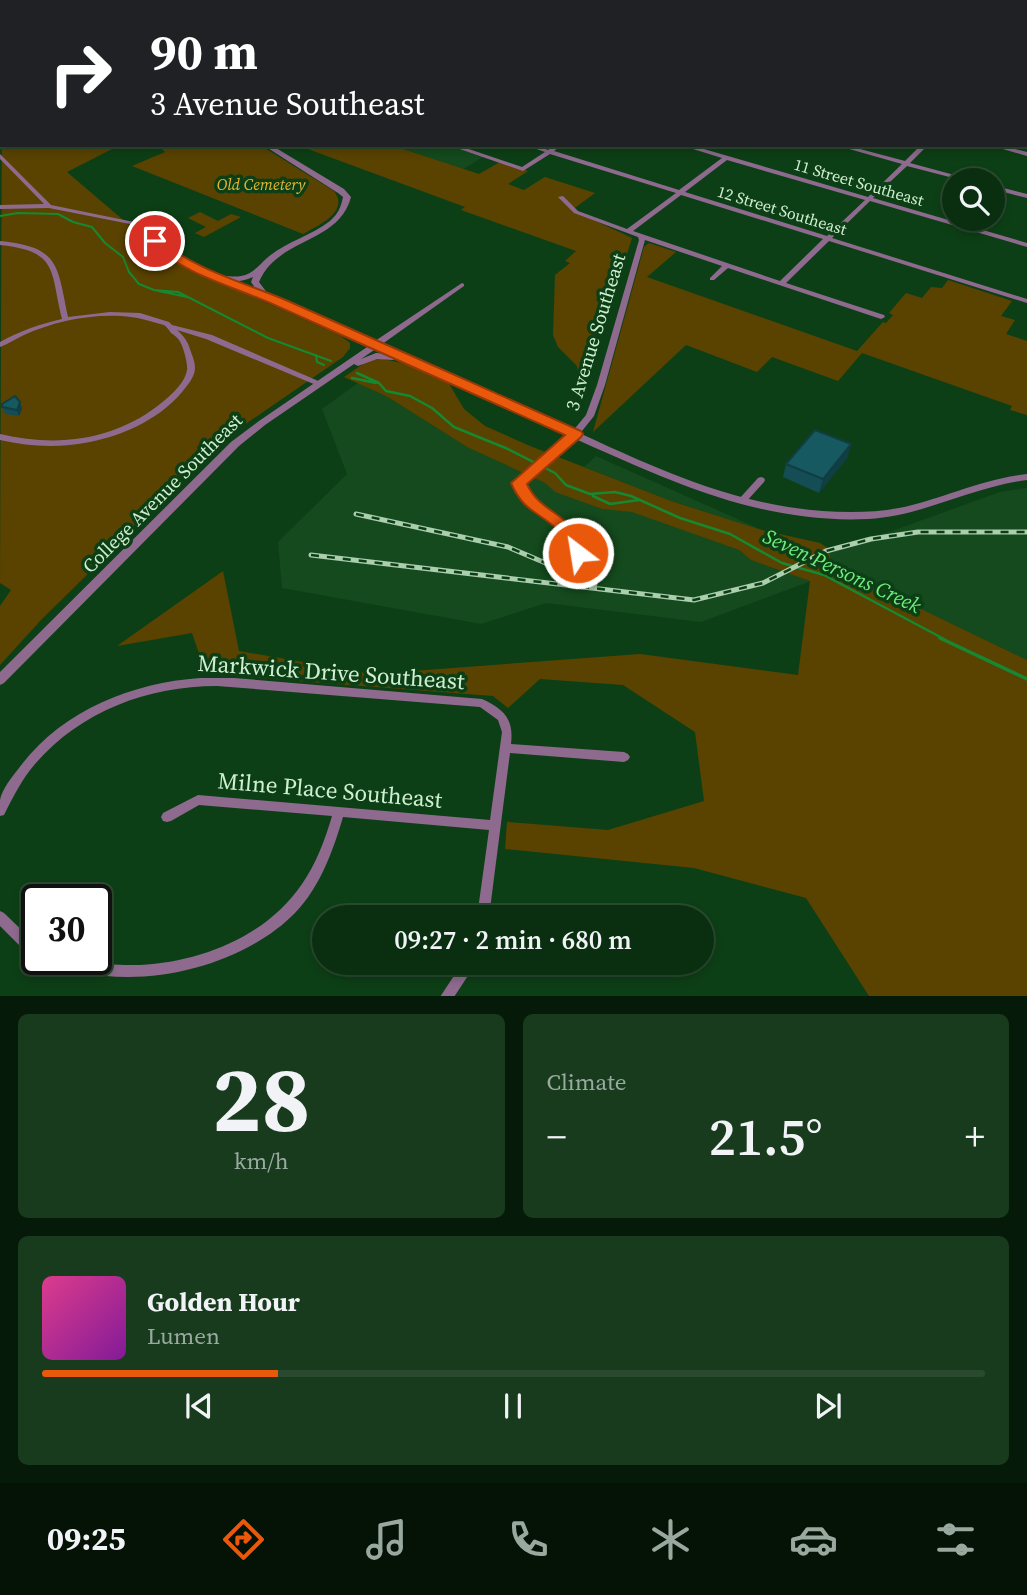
<!DOCTYPE html>
<html lang="en">
<head>
<meta charset="utf-8">
<style>
	:root { --surface:#0a2f10; --page:#183b1e; --text:#f1f3f6; --muted:#99a99f; --line:#2a4a30; --accent:#ea580c }
	body { margin:0; font-family:"Source Serif 4",serif; background:var(--page); color:var(--text); height:100vh; display:flex; flex-direction:column; font-size:26px; white-space:nowrap }
	* { box-sizing:border-box; margin:0 }
	p { font-size:23px; color:var(--muted) }
	.icon { flex:none; width:38px; height:38px; fill:none; stroke:currentColor; stroke-width:2; stroke-linecap:round; stroke-linejoin:round }
	.map { position:relative; height:996px; overflow:hidden }
	.side { display:flex; flex-direction:column; gap:18px; padding:18px; background:#061a09; flex:1 }
	.side>* { flex:none }
	.banner { position:absolute; left:0px; top:0px; width:1027px; height:147px; box-shadow:0 4px 10px #0003,0 0 0 2px var(--line); background:#202124; color:#fff; overflow:hidden }
	.buttons { position:absolute; left:942px; top:168px; display:grid; gap:14px }
	.buttons a { display:grid; place-items:center; width:63px; height:63px; border-radius:50%; background:var(--surface); box-shadow:0 4px 10px #0003,0 0 0 2px var(--line); font-size:35px }
	.speed { position:absolute; left:21px; top:884px; display:flex; gap:14px; font-size:35px; font-weight:700; text-align:center }
	.speed>* { display:grid; place-content:center; width:91px; height:91px; border-radius:50%; background:var(--surface); box-shadow:0 4px 10px #0003,0 0 0 2px var(--line); line-height:1 }
	.speed .limit { border:4px solid #111; border-radius:10px; background:#fff; color:#111 }
	.pin { position:absolute; display:grid; place-items:center; width:60px; height:60px; color:#fff; margin:-30px; border:4px solid #fff; border-radius:50%; box-shadow:0 2px 7px #0007 }
	.me { position:absolute; width:77px; margin:-38px; rotate:329deg; stroke-linejoin:round; filter:drop-shadow(0 0 5px #0008) }
	.turn { display:flex; align-items:center; gap:24px; height:147px; padding:0 35px; font-size:32px }
	.turn .icon { width:91px; height:91px; stroke-width:2.5 }
	.turn b { display:block; font-size:49px; line-height:60px }
	.big { font-size:52px; font-weight:600; line-height:1.1 }
	.side .tile { flex:1; display:flex; flex-direction:column; justify-content:center; gap:10px; min-width:0; padding:0 24px; border-radius:10px; background:var(--page) }
	.side .dial { align-items:center; gap:0 }
	.dial b { font-size:91px; line-height:1 }
	.song { display:flex; align-items:center; gap:21px }
	.cover { width:84px; height:84px; border-radius:10px; background:linear-gradient(135deg,hsl(330 70% 55%),hsl(290 70% 35%)) }
	.played { height:7px; border-radius:4px; background:linear-gradient(90deg,var(--accent) 25%,var(--line) 25%) }
	.keys { display:flex; justify-content:space-around; direction:ltr }
	.heat { display:flex; justify-content:space-between; align-items:center; font-size:38px; direction:ltr }
	.side .tiles { flex:1; display:grid; gap:18px; grid-template-columns:1fr 1fr }
	.tile:last-child { grid-column:span 2 }
	.trip { position:absolute; left:312px; top:905px; width:402px; height:70px; border-radius:35px; background:var(--surface); box-shadow:0 4px 10px #0003,0 0 0 2px var(--line); font-weight:600; line-height:70px; text-align:center }
	.menu { display:flex; height:112px; justify-content:space-around; align-items:center; background:#041306; color:var(--muted) }
	.menu .icon { width:49px; height:49px }
	.menu .selected { color:var(--accent) }
	.menu b { font-size:32px; color:var(--text) }
	.map>svg:first-child { display:block }
	.built { fill:#144a1d }
	.green { fill:#5a4300 }
	.lines { fill:none; stroke-linecap:round; stroke-linejoin:round }
	.stream-far2 { stroke:#168831; stroke-width:2 }
	.stream-far1 { stroke:#168831; stroke-width:2.5 }
	.stream { stroke:#168831; stroke-width:3.5 }
	.minor { fill:#8f6a8f; fill-rule:evenodd }
	.tertiary { fill:#8f6a8f; fill-rule:evenodd }
	.rail-casing { stroke:#abceae; stroke-width:5 }
	.rail { stroke:#0d3f16; stroke-width:2.5; stroke-dasharray:8; stroke-linecap:butt }
	.wall { fill:#144d53 }
	.shaded-wall { fill:#103e43 }
	.building { fill:#175960; stroke:#103e43; stroke-width:2 }
	.route { fill:#ea580c; stroke:#983908; stroke-width:2 }
	.labels { text-anchor:middle; stroke-width:7; stroke-linejoin:round; paint-order:stroke }
	.far-street-label { font-size:16px; fill:#cfefd0; stroke:#0d3f16 }
	.far-park-label { font-size:16px; font-style:italic; fill:#e9b632; stroke:#0d3f16 }
	.street-label { font-size:19px; fill:#cfefd0; stroke:#0d3f16 }
	.water-label { font-size:21px; font-style:italic; fill:#6fee7f; stroke:#0d3f16 }
	.near-street-label { font-size:23px; fill:#cfefd0; stroke:#0d3f16 }
</style>
</head>
<body>
<div class="map">
<svg width="1027" height="997" viewBox="0 0 1027 997">
	<rect width="100%" height="100%" fill="#0d3f16"/>
	<!-- built -->
	<path class="built" d="M391 145H447L483 157 463 169Z
		M358 383 386 396 467 447 545 483 556 492 602 509 632 511 739 550 751 560 811 581 701 622 546 603 481 624 282 588 278 542 347 474 322 409Z
		M596 456 762 530 671 501 584 467Z
		M1027 488V660L832 566 829 550 889 532 1000 492Z"/>
	<!-- green -->
	<path class="green" d="M2 96V145H120L67 172 170 260 341 336 350 343V348L343 357 228 436 41 620 0 665V606L11 590 0 583Z
		M158 145H260L334 191C350 212 318 225 303 234L132 166 165 152Z
		M297 145H391L479 174 500 162 528 171 508 184 524 190 545 177 595 193 572 210 632 238 579 408 577 366 558 347 553 335 555 275 570 263 565 261 576 251 461 210 465 207Z
		M200 212 218 221 231 214 241 217 204 237 195 233 206 227 188 218Z
		M649 243 676 252 647 277 857 351 883 322 886 323 893 315 889 313 906 293 922 298 931 287 942 288 948 280 1012 301 1001 316 1015 320 1006 334 1027 341V415L1010 410 1012 406 862 353 838 381 772 357 757 372 686 345 593 432 644 247Z
		M379 358 406 364 448 382 464 409 485 426 530 446 671 501 762 530 820 543 829 549 832 566 1027 660V996H869L806 898 694 868 505 849 507 822 608 830 704 801 695 732 623 685 540 679 508 708 493 696 206 674 192 633 117 646 223 571 239 651 372 674 640 654 798 675 810 581 751 560 739 550 632 512 602 509 555 492 545 483 467 447 386 396 344 377 369 360Z"/>
	<g class="lines">
		<!-- stream-far2 -->
		<path class="stream-far2" d="M0 216 18 213 58 214 73 222 92 227 105 243 123 257 129 272 139 284 154 290 178 292 268 338 331 361
			M154 290 187 297
			M316 355 317 362 324 365"/>
		<!-- stream-far1 -->
		<path class="stream-far1" d="M357 373 379 383 386 391 410 396 432 408 454 427 508 449 555 473 566 485 590 494 615 492 631 496 680 518 730 534 782 563 824 575 944 639
			M352 378 376 383
			M593 496 610 504 639 500"/>
		<!-- stream -->
		<path class="stream" d="M940 638 1027 679"/>
		<!-- minor -->
		<path class="minor" d="M22 0H28L31 2H24Z
			M72 0H78L76 2H69Z
			M86 0H92L95 2H88Z
			M201 0H207L211 2H204Z
			M317 0H323L327 2H320Z
			M358 0H363L361 2H355Z
			M432 0 443 2H435Z
			M542 0 553 2H545Z
			M645 0H650L648 2H643Z
			M788 0H791V1L786 2Z
			M828 0H832V2H828Z
			M945 0H949L950 2H946Z
			M1026 80H1027V84L1026 83Z
			M1026 114H1027V118H1026Z
			M448 145H457L522 167 545 152 525 145H535L548 150 555 145H562L554 151 679 190 722 158 680 145H690L868 197 902 164 835 145H845L905 161 921 145H928L910 163 969 179 970 180H961L907 166 873 198 1027 243V247L870 201 832 238 1027 299V303L829 241 786 283 884 315 885 317 881 319 728 268 714 280H710V278L722 266 645 240 605 385 594 416 578 436 524 484C534 509 547 507 565 523 574 531 578 542 582 553L580 555H574L572 553C562 522 550 527 530 508 522 501 519 492 515 483L572 432 586 415 597 385 639 240 638 237 574 213 558 197 563 196 578 211 627 229 676 193 550 154 523 171ZM727 160 865 200 827 236 685 192ZM681 195 823 239 780 281 633 231Z
			M989 145H1000L1027 152V156Z
			M0 154 51 205 134 222 174 256 271 297 268 299 266 298 170 258 130 224 49 208 0 209V205L44 204 0 159Z
			M992 185 1027 194V198L992 189Z
			M0 241C60 247 57 265 68 317L110 312 140 313 169 322 172 325 212 335 323 383 319 385H316L206 339 177 330C185 337 188 342 191 352 193 357 195 363 195 368 195 375 190 382 186 387 164 417 125 435 90 442 59 448 31 447 0 440V434C59 448 118 440 165 400 174 392 185 382 187 370 188 364 183 345 179 340 177 337 174 335 171 333 169 330 167 327 164 325 160 324 157 323 153 322 113 309 62 318 24 335 15 339 8 344 0 347V342C20 331 40 324 62 319 50 271 59 251 0 245Z
			M462 283 464 284V286L378 347H372V343Z
			M761 477 764 478 765 480 764 482 745 503H739L738 501 739 499 758 478Z
			M200 678H234L482 699C504 709 514 719 511 744L624 752 628 754 630 757 628 760 624 762 510 753 489 917H477L489 830 343 817C333 851 320 887 295 913 237 972 119 997 45 959 57 959 70 958 82 959 87 960 92 962 98 963 111 965 127 965 140 965 201 962 267 936 302 884 316 864 325 840 332 816L199 805 171 821 167 822 163 821 161 817 163 813 198 795 490 820 502 732 498 720 480 707 217 686C148 686 81 711 35 764 22 779 13 797 4 815L0 816C0 811 0 805 0 800 2 789 12 777 19 768 61 711 131 683 200 678Z
			M0 911 4 913 30 938 37 942V955L21 947 0 926Z
			M463 962H477L454 997H440Z"/>
		<!-- tertiary -->
		<path class="tertiary" d="M500 0H507L505 2H498Z
			M1026 50H1027V54H1026Z
			M263 145H271L344 189 351 197C339 244 278 237 259 282L268 294C359 333 449 374 540 415 642 461 736 512 851 512 867 512 883 511 899 508 943 499 980 479 1027 474V480C972 487 923 516 868 519 763 524 674 483 580 441 519 413 458 385 397 357L393 360 377 359 358 366 354 364 265 425 239 446 4 683 0 685V672L231 442 259 421 370 345 262 298 251 282 253 277C242 282 225 284 214 278 222 273 231 278 241 276 253 274 259 265 267 258 285 242 311 236 330 221 338 214 341 207 343 197L338 193ZM377 348 391 354 376 353 361 359Z"/>
		<!-- rail casing -->
		<g class="rail-casing">
			<path id="rail" d="M356 514 508 547 595 584
				M311 555 694 600 763 583 826 551 871 539 918 532H1027"/>
		</g>
		<!-- rail -->
		<use href="#rail" class="rail"/>
	</g>
	<!-- wall -->
	<path class="wall" d="M618 0H637L634 2H623Z
		M2 407 22 409 19 416 5 414Z
		M851 444 847 458 819 493 783 477 786 464Z"/>
	<!-- shaded-wall -->
	<path class="shaded-wall" d="M20 402 22 409 19 416 17 410Z
		M851 444 847 458 819 493 823 479Z"/>
	<!-- building -->
	<path class="building" d="M15 396 20 402 17 410 2 407V404Z
		M815 430 851 444 823 479 786 464Z"/>
	<!-- route -->
	<path class="route" d="M151 239H159C196 271 244 282 288 301 386 344 483 388 581 431L583 434 581 437 527 484C541 515 575 513 586 553L583 557H572C567 548 566 539 559 531 539 511 524 513 511 483L565 435C470 392 374 350 279 307 236 287 187 276 151 244Z"/>
	<g class="labels">
		<!-- far-street labels -->
		<g class="far-street-label">
			<text transform="translate(859 182) rotate(16)" y="6">11 Street Southeast</text>
			<text transform="translate(782 210) rotate(17)" y="6">12 Street Southeast</text>
		</g>
		<!-- far-park labels -->
		<g class="far-park-label">
			<text x="261" y="190">Old Cemetery</text>
		</g>
		<!-- street labels -->
		<g class="street-label">
			<text transform="translate(595 332) rotate(-73)" y="7">3 Avenue Southeast</text>
			<text transform="translate(162 493) rotate(-45)" y="7">College Avenue Southeast</text>
		</g>
		<!-- water labels -->
		<g class="water-label">
			<text transform="translate(842 571) rotate(25)" y="7">Seven Persons Creek</text>
		</g>
		<!-- near-street labels -->
		<g class="near-street-label">
			<text transform="translate(331 672) rotate(4)" y="8">Markwick Drive Southeast</text>
			<text transform="translate(330 790) rotate(5)" y="8">Milne Place Southeast</text>
		</g>
	</g>
</svg>
<div class="buttons">
<a><svg class="icon" aria-label="search" viewBox="0 0 24 24"><circle cx="10" cy="10" r="6"/><path d="M15 15l6 6"/></svg></a>
</div>
<div class="speed"><div class="limit">30</div></div>
<div class="pin" style="left:155px;top:241px;background:#d93025"><svg class="icon" aria-label="arrive" viewBox="0 0 24 24"><path d="M6 21V4h12l-3 4 3 4H6"/></svg></div>
<svg class="me" style="left:578px;top:553px" viewBox="-20 -20 40 40"><circle r="17" fill="#ea580c" stroke="#fff" stroke-width="3"/><path d="M0-11L8 9 0 5-8 9z" fill="#fff"/></svg>
<div class="trip">09:27 · 2 min · 680 m</div>
<div class="banner">
<div class="turn"><svg class="icon" aria-label="right" viewBox="0 0 24 24"><path d="M7 20v-9h11M14 6l5 5-5 5"/></svg><div><b>90 m</b>3 Avenue Southeast</div></div>
</div>
</div>
<section class="side">
<div class="tiles">
<div class="tile dial"><b>28</b><p>km/h</p></div>
<div class="tile"><p>Climate</p>
<div class="heat"><a>−</a><b class="big">21.5°</b><a>+</a></div>
</div>
<div class="tile">
<div class="song"><i class="cover"></i><div><b>Golden Hour</b><p>Lumen</p></div></div>
<div class="played"></div>
<div class="keys"><svg class="icon" aria-label="previous" viewBox="0 0 24 24"><path d="M18 5L8 12l10 7zM5 5v14"/></svg><svg class="icon" aria-label="pause" viewBox="0 0 24 24"><path d="M8 5v14M16 5v14"/></svg><svg class="icon" aria-label="next" viewBox="0 0 24 24"><path d="M6 5l10 7-10 7zM19 5v14"/></svg></div>
</div>
</div>
</section>
<nav class="menu">
<b>09:25</b>
<svg class="icon selected" aria-label="directions" viewBox="0 0 24 24"><path d="M12 3l9 9-9 9-9-9zM9 14v-3h6M13 9l2 2-2 2"/></svg>
<svg class="icon" aria-label="music" viewBox="0 0 24 24"><path d="M9 18V5l10-2v13"/><circle cx="6" cy="18" r="3"/><circle cx="16" cy="16" r="3"/></svg>
<svg class="icon" aria-label="phone" viewBox="0 0 24 24"><path d="M5 4h4l2 5-3 2q2 4 5 5l2-3 5 2v4C11 20 4 13 5 4z"/></svg>
<svg class="icon" aria-label="climate" viewBox="0 0 24 24"><path d="M12 3v18M4 7l16 10M4 17L20 7"/></svg>
<svg class="icon" aria-label="car" viewBox="0 0 24 24"><path d="M5 17H2v-5l4-1 3-4h7l3 4 3 1v5h-3M9 17h6M6 11h13"/><circle cx="7" cy="17" r="2"/><circle cx="17" cy="17" r="2"/></svg>
<svg class="icon" aria-label="filters" viewBox="0 0 24 24"><path d="M4 7h16M4 17h16"/><circle cx="9" cy="7" r="2"/><circle cx="15" cy="17" r="2"/></svg>
</nav>
</body>
</html>
